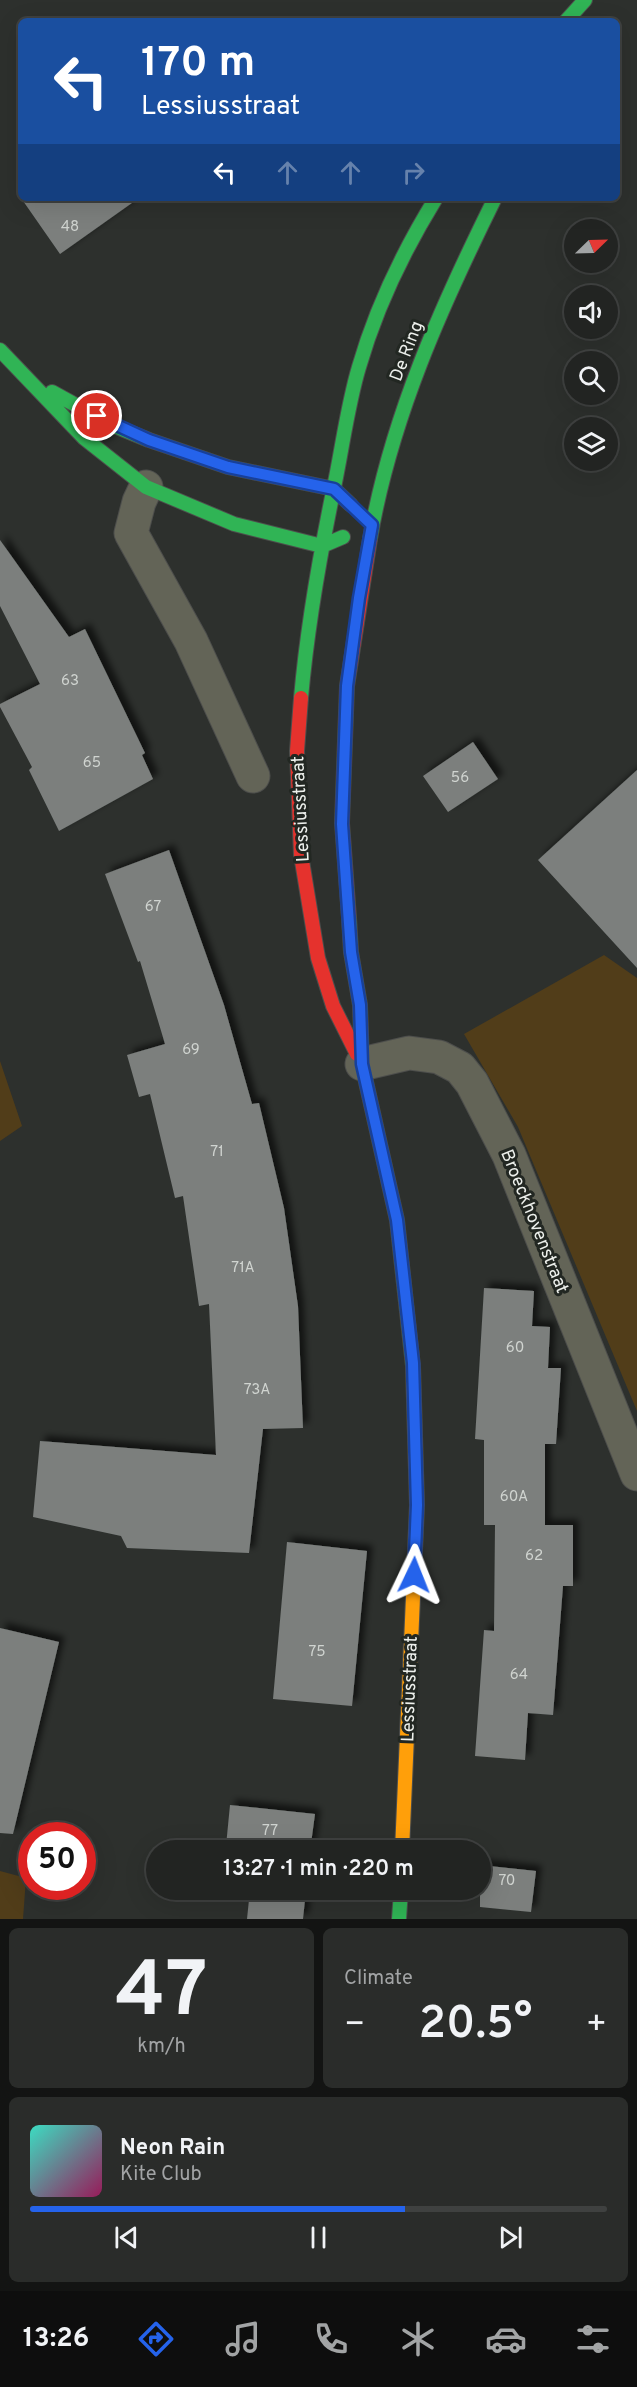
<!DOCTYPE html>
<html lang="en">
<head>
<meta charset="utf-8">
<style>
	:root { --surface:#222422; --page:#2a2c2a; --text:#f1f3f6; --muted:#a2a4a5; --line:#3f4140; --accent:#2563eb }
	body { margin:0; font-family:Overpass,sans-serif; background:var(--page); color:var(--text); height:100vh; display:flex; flex-direction:column; font-size:22px; white-space:nowrap }
	* { box-sizing:border-box; margin:0 }
	p { font-size:20px; color:var(--muted) }
	.icon { flex:none; width:33px; height:33px; fill:none; stroke:currentColor; stroke-width:2; stroke-linecap:round; stroke-linejoin:round }
	.map { position:relative; height:1919px; overflow:hidden }
	.details { display:flex; flex-direction:column; gap:9px; padding:9px; background:#131413; flex:1 }
	.details>* { flex:none }
	.hud { position:absolute; left:18px; top:18px; width:602px; height:183px; border-radius:9px; box-shadow:0 6px 24px #0002,0 0 0 2px var(--line); background:#1a4fa0; color:#fff; overflow:hidden }
	.needle { width:39px; rotate:67deg }
	.buttons { position:absolute; left:564px; top:219px; display:grid; gap:12px }
	.buttons a { display:grid; place-items:center; width:54px; height:54px; border-radius:50%; background:var(--surface); box-shadow:0 6px 24px #0002,0 0 0 2px var(--line); font-size:30px }
	.speed { position:absolute; left:18px; top:1822px; display:flex; gap:12px; font-size:30px; font-weight:700; text-align:center }
	.speed>* { display:grid; place-content:center; width:78px; height:78px; border-radius:50%; background:var(--surface); box-shadow:0 6px 24px #0002,0 0 0 2px var(--line); line-height:1 }
	.speed .limit { border:9px solid #d22; background:#fff; color:#111 }
	.pin { position:absolute; display:grid; place-items:center; width:51px; height:51px; color:#fff; margin:-26px; border:3px solid #fff; border-radius:50%; box-shadow:0 2px 6px #0007 }
	.me { position:absolute; width:66px; margin:-33px; rotate:2deg; stroke-linejoin:round; filter:drop-shadow(0 0 4px #0008) }
	.turn { display:flex; align-items:center; gap:21px; height:126px; padding:0 24px; font-size:27px }
	.turn .icon { width:78px; height:78px; stroke-width:2.5 }
	.turn b { display:block; font-size:42px; line-height:51px }
	.lanes { display:flex; align-items:center; height:57px; padding:0 24px; background:#0003; justify-content:center; gap:30px; direction:ltr }
	.lanes .off { opacity:.35 }
	.big { font-size:45px; font-weight:600; line-height:1.1 }
	.details .card { flex:1; display:flex; flex-direction:column; justify-content:center; gap:9px; min-width:0; padding:0 21px; border-radius:9px; background:var(--page) }
	.details .dial { align-items:center; gap:0 }
	.dial b { font-size:78px; line-height:1 }
	.song { display:flex; align-items:center; gap:18px }
	.cover { width:72px; height:72px; border-radius:9px; background:linear-gradient(135deg,hsl(170 70% 55%),hsl(330 70% 35%)) }
	.played { height:6px; border-radius:3px; background:linear-gradient(90deg,var(--accent) 65%,var(--line) 65%) }
	.keys { display:flex; justify-content:space-around; direction:ltr }
	.heat { display:flex; justify-content:space-between; align-items:center; font-size:33px; direction:ltr }
	.details .tiles { flex:1; display:grid; gap:9px; grid-template-columns:1fr 1fr }
	.card:last-child { grid-column:span 2 }
	.trip { position:absolute; left:146px; top:1840px; width:345px; height:60px; border-radius:30px; background:var(--surface); box-shadow:0 6px 24px #0002,0 0 0 2px var(--line); font-weight:600; line-height:60px; text-align:center }
	.tab-bar { display:flex; height:96px; justify-content:space-around; align-items:center; background:#0e0e0e; color:var(--muted) }
	.tab-bar .icon { width:42px; height:42px }
	.tab-bar .selected { color:var(--accent) }
	.tab-bar b { font-size:27px; color:var(--text) }
	.map>svg:first-child { display:block }
	.green { fill:#513d19 }
	.building { fill:#7b7f7d; filter:url(#shadow) }
	.lines { fill:none; stroke-linecap:round; stroke-linejoin:round }
	.street-casing { stroke:#4d4e4c; stroke-width:35 }
	.fast-casing { stroke:#4d4e4c; stroke-width:16 }
	.slow-casing { stroke:#4d4e4c; stroke-width:16 }
	.jam-casing { stroke:#4d4e4c; stroke-width:16 }
	.street { stroke:#636457; stroke-width:33 }
	.fast { stroke:#30b455; stroke-width:14 }
	.slow { stroke:#ff9f0a; stroke-width:14 }
	.jam { stroke:#e5322d; stroke-width:14 }
	.route-casing { stroke:#184099; stroke-width:15 }
	.route { stroke:#2563eb; stroke-width:10 }
	.labels { text-anchor:middle; stroke-width:6; stroke-linejoin:round; paint-order:stroke }
	.number-label { font-size:15px; fill:#d0d4d0 }
	.street-label { font-size:18px; fill:#edf0ec; stroke:#222722 }
</style>
</head>
<body>
<div class="map">
<svg width="637" height="1919" viewBox="0 0 637 1919">
	<defs>
		<filter id="shadow"><feDropShadow dx="5.5" dy="-5.5" stdDeviation="3" flood-color="#0009"/></filter>
	</defs>
	<rect width="100%" height="100%" fill="#2d302d"/>
	<!-- green -->
	<path class="green" d="M604 955 637 978V1411L518 1127 464 1034Z
		M0 1061 22 1126 0 1141Z
		M0 1871 26 1878 23 1919H0Z"/>
	<!-- building -->
	<path class="building" d="M21 198H139L60 254Z
		M0 540 69 637 85 629 145 753 142 755 153 779 59 831 29 770 32 767 0 707V704L40 684 0 606Z
		M473 742 498 779 448 812 423 776Z
		M637 770V968L538 860Z
		M169 850 224 1005 252 1104 259 1103 284 1208 298 1306 303 1428 263 1429 249 1553 127 1548 121 1536 33 1517 40 1441 216 1455 209 1304 199 1306 183 1196 175 1198 150 1094 139 1097 127 1055 165 1044 140 961 138 962 105 874Z
		M484 1288 534 1291 532 1326 550 1327 548 1368H561L556 1444H545V1525H573V1586H563L553 1715 528 1713 525 1760 475 1756 484 1630 494 1631 495 1525H484V1440L475 1439Z
		M287 1542 367 1551 352 1706 273 1699Z
		M0 1628 59 1642 13 1834 0 1833Z
		M230 1805 315 1814 310 1851H254L226 1846Z
		M480 1865 536 1871 531 1912 480 1907Z
		M250 1890H306L303 1919H247Z"/>
	<g class="lines">
		<!-- street casing -->
		<g class="street-casing">
			<path id="street" d="M146 487 139 502 131 533 191 641 253 776
				M362 1064 409 1053 439 1057 460 1068 472 1083 509 1155 637 1474"/>
		</g>
		<!-- fast casing -->
		<g class="fast-casing">
			<path id="fast" d="M566 21 585 0
				M0 350 84 438 146 487 234 524 322 546 343 537
				M52 392 112 425 149 440 228 467 334 489 351 505
				M370 539C391 418 441 307 495 198
				M301 698C307 629 319 560 333 492 342 451 347 407 359 367 376 308 404 250 436 198
				M349 918 351 952 360 1005 362 1064 397 1220 413 1366
				M399 1919 401 1890"/>
		</g>
		<!-- slow casing -->
		<g class="slow-casing">
			<path id="slow" d="M402 1851 417 1505 413 1366"/>
		</g>
		<!-- jam casing -->
		<g class="jam-casing">
			<path id="jam" d="M301 698 297 751 301 855 318 958 333 1006 357 1054
				M349 918 342 823 347 686 370 539"/>
		</g>
		<!-- street -->
		<use href="#street" class="street"/>
		<!-- fast -->
		<use href="#fast" class="fast"/>
		<!-- slow -->
		<use href="#slow" class="slow"/>
		<!-- jam -->
		<use href="#jam" class="jam"/>
	</g>
	<g class="lines">
		<!-- route casing -->
		<g class="route-casing">
			<path id="route" d="M97 416 149 440 228 467 334 489 372 525 359 598 347 686 342 824 351 952 360 1005 362 1064 397 1220 413 1363 417 1505 414 1575"/>
		</g>
		<!-- route -->
		<use href="#route" class="route"/>
	</g>
	<g class="labels">
		<!-- number labels -->
		<g class="number-label">
			<text x="70" y="231">48</text>
			<text x="70" y="685">63</text>
			<text x="92" y="767">65</text>
			<text x="460" y="782">56</text>
			<text x="153" y="911">67</text>
			<text x="191" y="1054">69</text>
			<text x="217" y="1156">71</text>
			<text x="243" y="1272">71A</text>
			<text x="515" y="1352">60</text>
			<text x="257" y="1394">73A</text>
			<text x="514" y="1501">60A</text>
			<text x="534" y="1560">62</text>
			<text x="317" y="1656">75</text>
			<text x="519" y="1679">64</text>
			<text x="270" y="1835">77</text>
			<text x="507" y="1885">70</text>
		</g>
		<!-- street labels -->
		<g class="street-label">
			<text transform="translate(406 351) rotate(-69)" y="6">De Ring</text>
			<text transform="translate(300 809) rotate(-93)" y="6">Lessiusstraat</text>
			<text transform="translate(535 1221) rotate(68)" y="6">Broeckhovenstraat</text>
			<text transform="translate(409 1689) rotate(-88)" y="6">Lessiusstraat</text>
		</g>
	</g>
</svg>
<div class="buttons">
<a><svg class="needle" viewBox="-14 -14 28 28"><path d="M0-13l5 13h-10z" fill="#e53935"/><path d="M0 13l5-13h-10z" fill="#a2a4a5"/></svg></a>
<a><svg class="icon" aria-label="sound" viewBox="0 0 24 24"><path d="M4 9h4l5-4v14l-5-4H4zM17 9q2 3 0 6"/></svg></a>
<a><svg class="icon" aria-label="search" viewBox="0 0 24 24"><circle cx="10" cy="10" r="6"/><path d="M15 15l6 6"/></svg></a>
<a><svg class="icon" aria-label="layers" viewBox="0 0 24 24"><path d="M12 4l9 5-9 5-9-5zM3 14l9 5 9-5"/></svg></a>
</div>
<div class="speed"><div class="limit">50</div></div>
<div class="pin" style="left:97px;top:416px;background:#d93025"><svg class="icon" aria-label="arrive" viewBox="0 0 24 24"><path d="M6 21V4h12l-3 4 3 4H6"/></svg></div>
<svg class="me" style="left:414px;top:1575px" viewBox="-20 -20 40 40"><path d="M0-17L14 15 0 8-14 15z" fill="#2563eb" stroke="#fff" stroke-width="4"/></svg>
<div class="trip">13:27 · 1 min · 220 m</div>
<div class="hud">
<div class="turn"><svg class="icon" aria-label="left" viewBox="0 0 24 24"><path d="M17 20v-9H6M10 6l-5 5 5 5"/></svg><div><b>170 m</b>Lessiusstraat</div></div>
<div class="lanes"><svg class="icon" aria-label="left" viewBox="0 0 24 24"><path d="M17 20v-9H6M10 6l-5 5 5 5"/></svg><svg class="icon off" aria-label="ahead" viewBox="0 0 24 24"><path d="M12 20V5M6 11l6-6 6 6"/></svg><svg class="icon off" aria-label="ahead" viewBox="0 0 24 24"><path d="M12 20V5M6 11l6-6 6 6"/></svg><svg class="icon off" aria-label="right" viewBox="0 0 24 24"><path d="M7 20v-9h11M14 6l5 5-5 5"/></svg></div>
</div>
</div>
<section class="details">
<div class="tiles">
<div class="card dial"><b>47</b><p>km/h</p></div>
<div class="card"><p>Climate</p>
<div class="heat"><a>−</a><b class="big">20.5°</b><a>+</a></div>
</div>
<div class="card">
<div class="song"><i class="cover"></i><div><b>Neon Rain</b><p>Kite Club</p></div></div>
<div class="played"></div>
<div class="keys"><svg class="icon" aria-label="previous" viewBox="0 0 24 24"><path d="M18 5L8 12l10 7zM5 5v14"/></svg><svg class="icon" aria-label="pause" viewBox="0 0 24 24"><path d="M8 5v14M16 5v14"/></svg><svg class="icon" aria-label="next" viewBox="0 0 24 24"><path d="M6 5l10 7-10 7zM19 5v14"/></svg></div>
</div>
</div>
</section>
<nav class="tab-bar">
<b>13:26</b>
<svg class="icon selected" aria-label="directions" viewBox="0 0 24 24"><path d="M12 3l9 9-9 9-9-9zM9 14v-3h6M13 9l2 2-2 2"/></svg>
<svg class="icon" aria-label="music" viewBox="0 0 24 24"><path d="M9 18V5l10-2v13"/><circle cx="6" cy="18" r="3"/><circle cx="16" cy="16" r="3"/></svg>
<svg class="icon" aria-label="phone" viewBox="0 0 24 24"><path d="M5 4h4l2 5-3 2q2 4 5 5l2-3 5 2v4C11 20 4 13 5 4z"/></svg>
<svg class="icon" aria-label="climate" viewBox="0 0 24 24"><path d="M12 3v18M4 7l16 10M4 17L20 7"/></svg>
<svg class="icon" aria-label="car" viewBox="0 0 24 24"><path d="M5 17H2v-5l4-1 3-4h7l3 4 3 1v5h-3M9 17h6M6 11h13"/><circle cx="7" cy="17" r="2"/><circle cx="17" cy="17" r="2"/></svg>
<svg class="icon" aria-label="filters" viewBox="0 0 24 24"><path d="M4 7h16M4 17h16"/><circle cx="9" cy="7" r="2"/><circle cx="15" cy="17" r="2"/></svg>
</nav>
</body>
</html>
